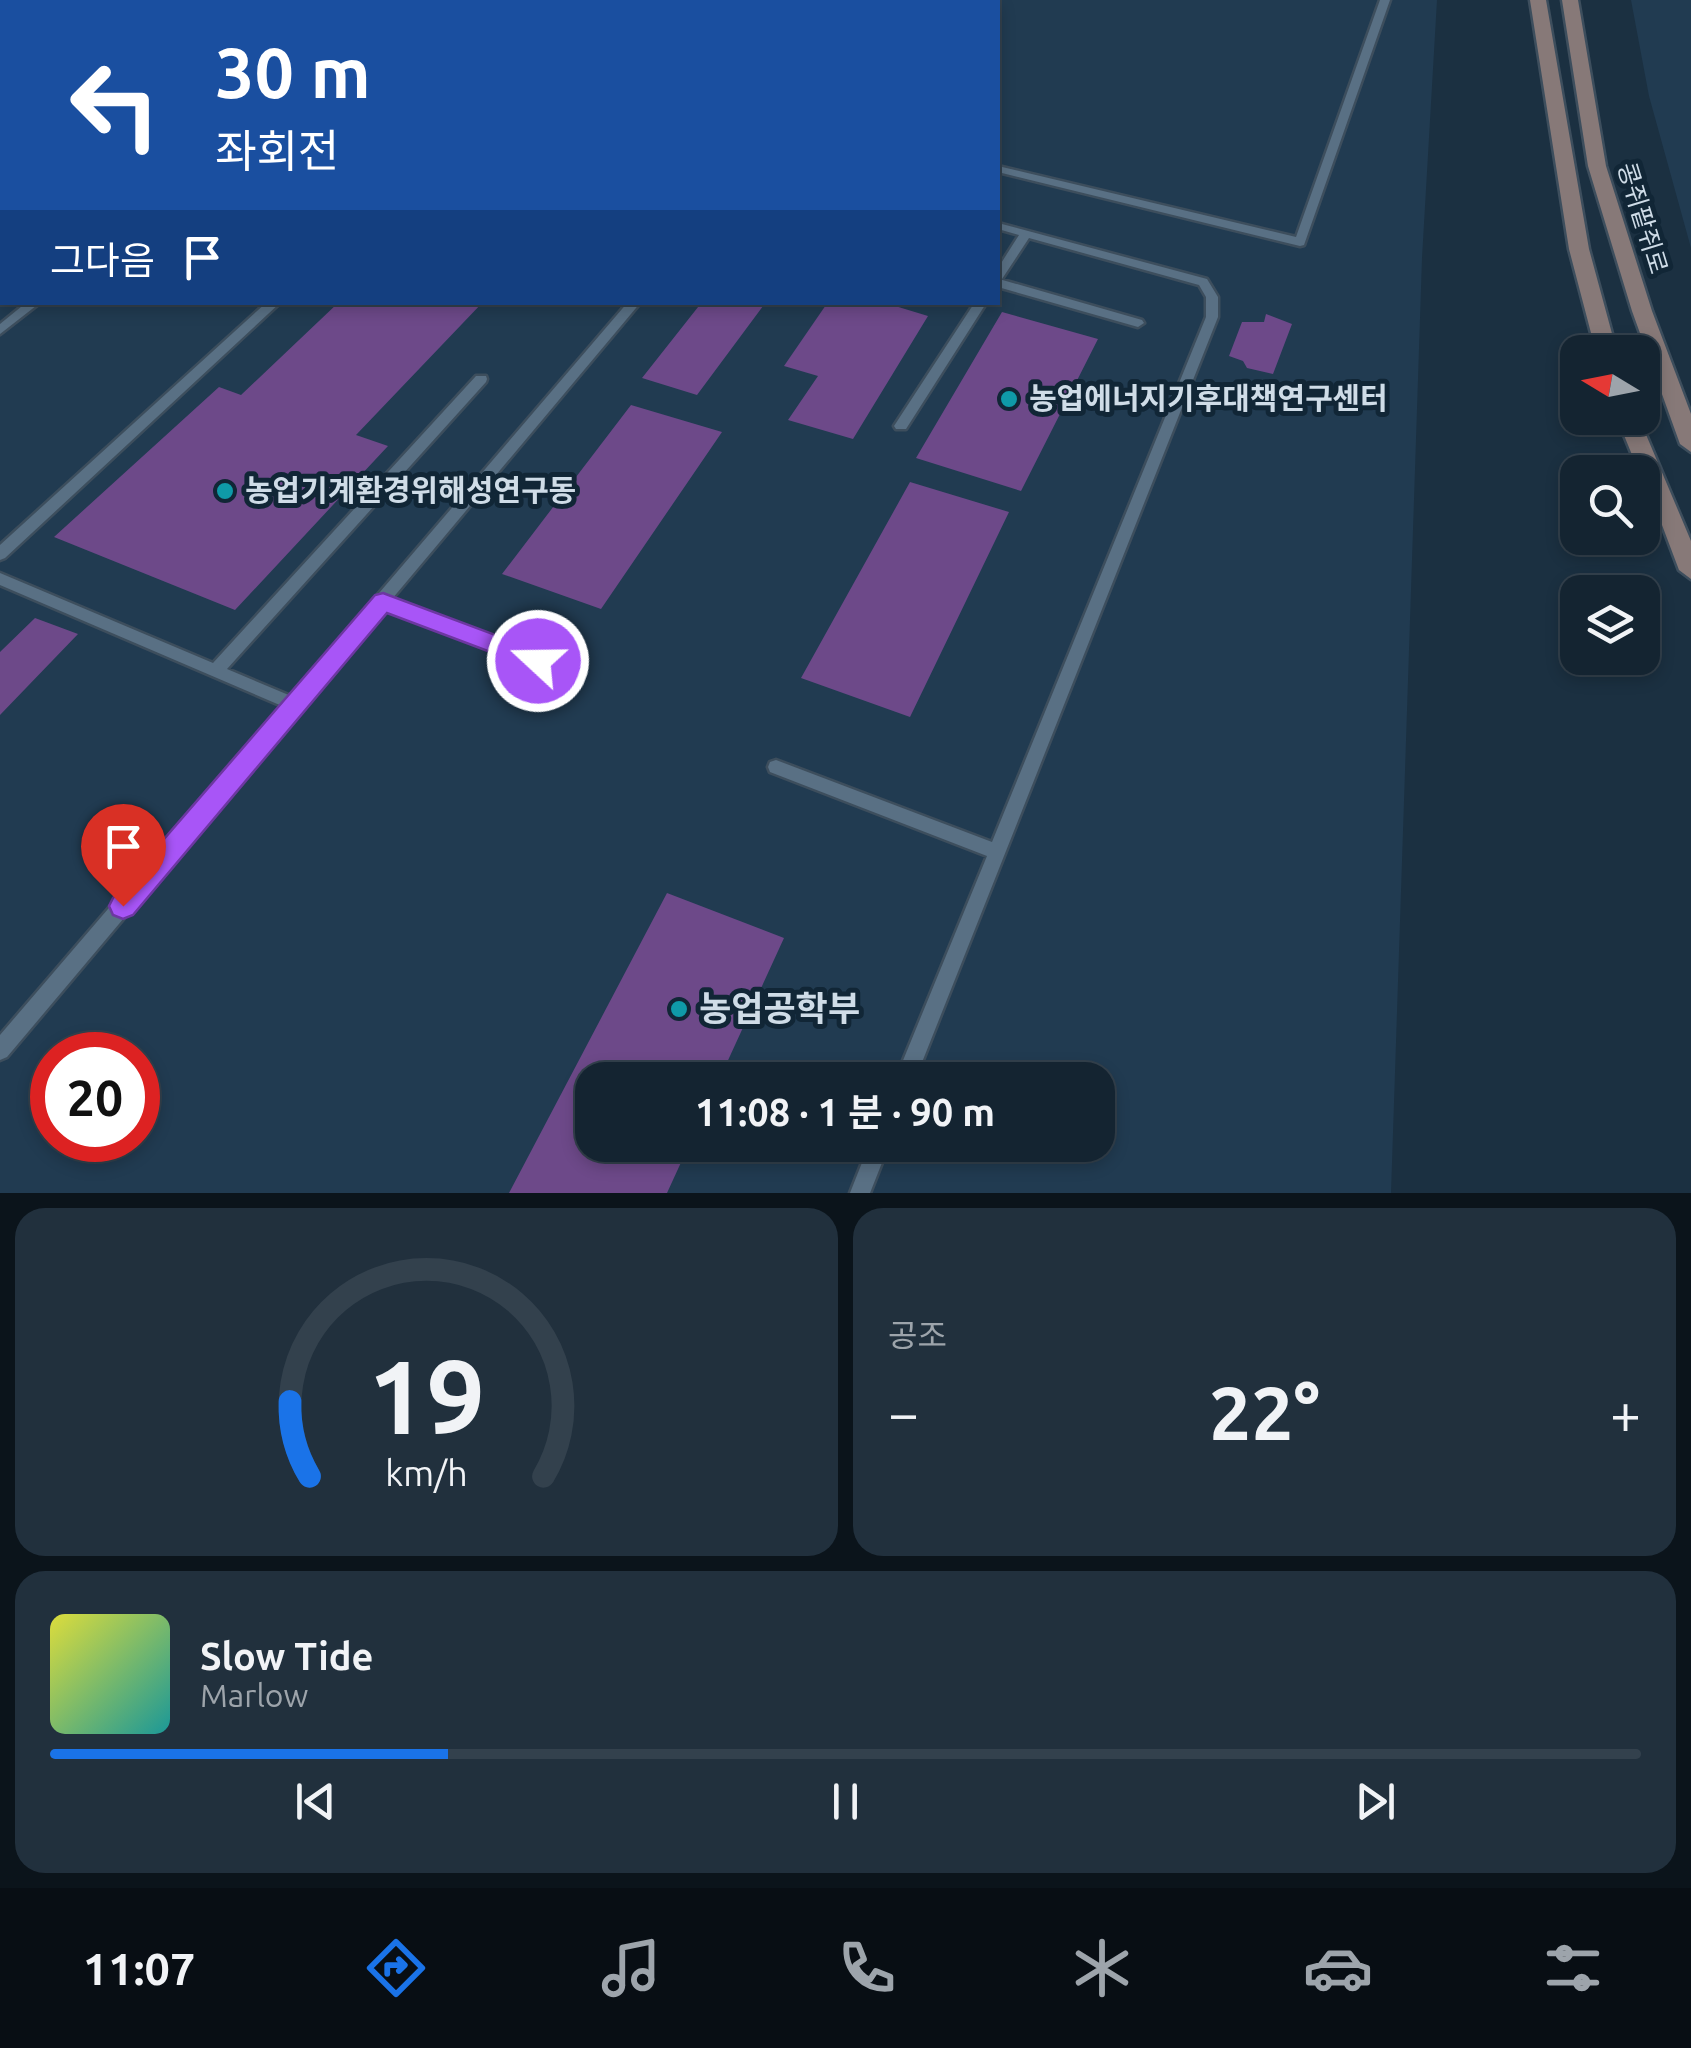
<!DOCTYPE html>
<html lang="ko">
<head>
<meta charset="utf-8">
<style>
	:root { --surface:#142431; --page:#21303d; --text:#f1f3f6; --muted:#9da4ab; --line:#33414d; --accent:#1a73e8 }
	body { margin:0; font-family:Ubuntu,"Noto Sans KR",sans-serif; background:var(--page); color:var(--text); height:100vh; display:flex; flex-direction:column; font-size:38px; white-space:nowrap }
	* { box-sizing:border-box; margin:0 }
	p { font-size:32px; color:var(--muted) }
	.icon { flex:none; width:55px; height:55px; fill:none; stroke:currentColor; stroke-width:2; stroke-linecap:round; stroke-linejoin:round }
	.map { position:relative; height:1193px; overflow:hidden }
	.panel { display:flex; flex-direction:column; gap:15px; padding:15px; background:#0b141b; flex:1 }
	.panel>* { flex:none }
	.hud { position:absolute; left:0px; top:0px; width:1000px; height:305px; box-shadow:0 5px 15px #0003,0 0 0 2px var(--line); background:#1a4fa0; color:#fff; overflow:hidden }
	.needle { width:65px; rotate:280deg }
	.tools { position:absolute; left:1560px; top:335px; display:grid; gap:20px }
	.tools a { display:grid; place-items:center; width:100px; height:100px; border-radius:20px; background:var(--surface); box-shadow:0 5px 15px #0003,0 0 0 2px var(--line); font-size:50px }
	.speed { position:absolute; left:30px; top:1032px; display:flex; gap:20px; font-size:50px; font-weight:700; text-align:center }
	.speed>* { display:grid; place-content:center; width:130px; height:130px; border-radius:50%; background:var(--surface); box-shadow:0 5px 15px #0003,0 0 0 2px var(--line); line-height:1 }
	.speed .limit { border:15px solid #d22; background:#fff; color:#111 }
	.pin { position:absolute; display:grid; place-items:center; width:85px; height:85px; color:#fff; margin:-102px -42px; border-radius:50% 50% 50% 0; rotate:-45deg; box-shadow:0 0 10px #0007 }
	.pin .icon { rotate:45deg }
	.me { position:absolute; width:110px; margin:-55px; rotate:291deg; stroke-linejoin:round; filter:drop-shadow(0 0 8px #0008) }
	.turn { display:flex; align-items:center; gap:35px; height:210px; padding:0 50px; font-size:45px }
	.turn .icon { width:130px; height:130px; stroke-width:2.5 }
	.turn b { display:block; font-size:70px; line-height:85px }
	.then { display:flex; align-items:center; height:95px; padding:0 50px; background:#0003; gap:20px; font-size:38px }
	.big { font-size:75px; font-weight:600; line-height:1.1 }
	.panel .card { flex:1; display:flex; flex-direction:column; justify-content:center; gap:15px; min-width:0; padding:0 35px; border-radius:30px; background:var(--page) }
	.panel .dial { align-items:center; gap:0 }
	.dial svg { height:260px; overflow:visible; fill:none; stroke:var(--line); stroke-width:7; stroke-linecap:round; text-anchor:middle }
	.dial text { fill:var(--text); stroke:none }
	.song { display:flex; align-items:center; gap:30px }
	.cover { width:120px; height:120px; border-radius:15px; background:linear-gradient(135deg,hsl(60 70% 55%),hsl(180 70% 35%)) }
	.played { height:10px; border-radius:5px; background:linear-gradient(90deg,var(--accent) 25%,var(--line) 25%) }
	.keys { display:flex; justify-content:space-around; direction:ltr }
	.heat { display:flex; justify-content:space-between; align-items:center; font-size:55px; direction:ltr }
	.panel .tiles { flex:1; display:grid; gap:15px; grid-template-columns:1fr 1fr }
	.card:last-child { grid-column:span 2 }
	.trip { position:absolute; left:575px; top:1062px; width:540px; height:100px; border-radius:30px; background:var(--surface); box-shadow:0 5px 15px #0003,0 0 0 2px var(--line); font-weight:600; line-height:100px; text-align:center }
	.menu { display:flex; height:160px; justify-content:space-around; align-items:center; background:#080e14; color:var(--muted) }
	.menu .icon { width:70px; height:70px }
	.menu .current { color:var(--accent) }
	.menu b { font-size:45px; color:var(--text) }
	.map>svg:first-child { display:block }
	.built { fill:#213b51; fill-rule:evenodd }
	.building { fill:#6d4989 }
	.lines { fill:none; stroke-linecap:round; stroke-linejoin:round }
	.lane-casing { stroke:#3d4e5d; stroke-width:5 }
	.secondary-casing { stroke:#3d4e5d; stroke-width:5 }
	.path { stroke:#5a6c7b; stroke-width:5; stroke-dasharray:4 5; stroke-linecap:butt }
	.lane { fill:#597084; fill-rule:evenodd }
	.secondary { fill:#877978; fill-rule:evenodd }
	.route { fill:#a855f7; stroke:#6d37a1; stroke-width:2.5 }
	.culture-dot { fill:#0f9aa8; stroke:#112636; stroke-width:4 }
	.labels { text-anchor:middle; stroke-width:10; stroke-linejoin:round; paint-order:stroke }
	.far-street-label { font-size:25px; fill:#cfdce7; stroke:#112636 }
	.poi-label { font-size:30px; font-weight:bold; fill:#cfdce7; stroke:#112636; text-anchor:start }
	.near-poi-label { font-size:35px; font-weight:bold; fill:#cfdce7; stroke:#112636; text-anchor:start }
</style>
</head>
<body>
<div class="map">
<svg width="1691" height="1193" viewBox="0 0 1691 1193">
	<rect width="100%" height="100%" fill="#1b3041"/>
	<!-- built -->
	<path class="built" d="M0 0H1437L1422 258 1391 1193H0ZM2 2H998V302H2ZM52 1055H138V1140H52ZM592 1080H1098V1145H592Z
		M1631 0H1691V248L1649 96Z"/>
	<!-- building -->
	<path class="building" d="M339 302H483L356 435 388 446 235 610 54 537 219 387 241 395Z
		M702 302H766L697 395 642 378Z
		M828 302H882L928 316 853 439 788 420 818 376 784 366Z
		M1002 312 1098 339 1021 491 916 458Z
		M1266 314 1292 324 1273 374 1247 368 1243 361 1229 356 1242 322H1264Z
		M631 405 722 432 601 609 502 574Z
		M910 482 1009 512 910 717 801 678Z
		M35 618 78 634 0 715V652Z
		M667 893 784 938 719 1080H592V1145H689L667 1193H509Z"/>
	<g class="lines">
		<!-- lane casing -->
		<g class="lane-casing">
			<path id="lane" d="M203 0H213L215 2H205Z
				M591 0H602L600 2H590Z
				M987 0H997L995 2H986Z
				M1380 0H1390L1304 245 1300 246 998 172V166L1296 237Z
				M998 223 1207 279 1218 297V317L915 1080H895L987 856 770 772 768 767 770 762 776 760 992 842 1206 317V297L1199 285 1029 238 1002 279H999L1142 320 1144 323 1138 327 998 287V268L1019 235 998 229Z
				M27 302H41L0 334V324Z
				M267 302H281L5 558 0 560V545Z
				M628 302H641L392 599 544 657 546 661 544 665H532L384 609 7 1057 0 1060V1035L282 706 0 585V573L213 663 476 376H486L487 379 486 382 227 669 291 696Z
				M975 302H987L906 429H896L894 426 896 423Z
				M869 1145H889L870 1193H850Z"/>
		</g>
		<!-- secondary casing -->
		<g class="secondary-casing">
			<path id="secondary" d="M1530 0H1546L1589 249 1617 352H1596L1569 249Z
				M1562 0H1578L1606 166 1652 311 1691 414V452L1680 444 1632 311 1588 166Z
				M1617 418H1639L1691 541V579L1679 570 1642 472H1639Z"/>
		</g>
		<!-- path -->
		<path class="path" d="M0 1 13 2"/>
		<!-- lane -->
		<use href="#lane" class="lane"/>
		<!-- secondary -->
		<use href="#secondary" class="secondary"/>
	</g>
	<!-- route -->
	<path class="route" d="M383 593 546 654 550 661 538 670 387 613 133 915 123 919 113 915 109 906 113 898 375 595Z"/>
	<!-- markers -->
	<g class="culture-dot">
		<circle cx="1009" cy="399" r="10"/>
		<circle cx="225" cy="491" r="10"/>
		<circle cx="679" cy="1009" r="10"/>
	</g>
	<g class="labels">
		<!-- far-street labels -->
		<g class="far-street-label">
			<text transform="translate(1643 218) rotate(73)" y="9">콩쥐팥쥐로</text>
		</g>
		<!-- poi labels -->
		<g class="poi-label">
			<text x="1029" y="409">농업에너지기후대책연구센터</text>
			<text x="245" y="501">농업기계환경위해성연구동</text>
		</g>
		<!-- near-poi labels -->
		<g class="near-poi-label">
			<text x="699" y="1021">농업공학부</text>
		</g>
	</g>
</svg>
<div class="tools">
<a><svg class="needle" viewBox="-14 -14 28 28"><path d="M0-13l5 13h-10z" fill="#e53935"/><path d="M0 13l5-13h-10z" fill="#9da4ab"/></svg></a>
<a><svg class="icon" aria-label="search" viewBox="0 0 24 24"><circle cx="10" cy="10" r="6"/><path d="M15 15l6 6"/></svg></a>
<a><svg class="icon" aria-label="layers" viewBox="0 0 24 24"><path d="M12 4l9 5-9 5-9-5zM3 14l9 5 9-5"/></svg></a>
</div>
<div class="speed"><div class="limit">20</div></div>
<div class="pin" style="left:123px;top:906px;background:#d93025"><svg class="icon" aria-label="arrive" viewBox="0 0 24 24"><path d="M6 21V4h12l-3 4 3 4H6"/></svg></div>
<svg class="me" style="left:538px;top:661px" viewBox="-20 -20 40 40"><circle r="17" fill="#a855f7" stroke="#fff" stroke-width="3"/><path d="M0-11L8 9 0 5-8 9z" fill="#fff"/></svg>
<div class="trip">11:08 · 1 분 · 90 m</div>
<div class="hud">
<div class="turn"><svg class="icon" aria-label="left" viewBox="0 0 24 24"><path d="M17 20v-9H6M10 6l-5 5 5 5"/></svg><div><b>30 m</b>좌회전</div></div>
<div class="then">그다음<svg class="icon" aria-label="arrive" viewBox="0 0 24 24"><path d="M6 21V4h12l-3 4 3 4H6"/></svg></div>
</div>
</div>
<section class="panel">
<div class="tiles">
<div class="card dial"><svg viewBox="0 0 100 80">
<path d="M14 69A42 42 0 1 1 86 69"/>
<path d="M14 69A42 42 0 0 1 8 46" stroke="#1a73e8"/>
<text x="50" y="56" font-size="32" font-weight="700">19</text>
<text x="50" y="72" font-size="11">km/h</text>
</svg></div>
<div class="card"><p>공조</p>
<div class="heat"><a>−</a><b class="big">22°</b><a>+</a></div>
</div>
<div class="card">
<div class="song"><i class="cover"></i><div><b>Slow Tide</b><p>Marlow</p></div></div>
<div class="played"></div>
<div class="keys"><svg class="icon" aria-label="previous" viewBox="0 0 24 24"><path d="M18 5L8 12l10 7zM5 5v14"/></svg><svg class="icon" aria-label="pause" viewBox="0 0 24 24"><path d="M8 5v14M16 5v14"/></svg><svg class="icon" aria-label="next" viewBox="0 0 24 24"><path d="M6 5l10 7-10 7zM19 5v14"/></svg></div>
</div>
</div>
</section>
<nav class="menu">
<b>11:07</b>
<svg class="icon current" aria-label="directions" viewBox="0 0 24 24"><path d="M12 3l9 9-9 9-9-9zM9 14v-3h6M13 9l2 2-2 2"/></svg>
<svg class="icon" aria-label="music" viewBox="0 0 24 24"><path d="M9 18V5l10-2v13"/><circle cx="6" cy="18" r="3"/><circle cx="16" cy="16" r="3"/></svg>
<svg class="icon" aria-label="phone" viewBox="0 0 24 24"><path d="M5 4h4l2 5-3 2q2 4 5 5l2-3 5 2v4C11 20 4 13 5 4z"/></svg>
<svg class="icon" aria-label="climate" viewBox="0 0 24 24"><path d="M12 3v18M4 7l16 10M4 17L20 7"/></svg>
<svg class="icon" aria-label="car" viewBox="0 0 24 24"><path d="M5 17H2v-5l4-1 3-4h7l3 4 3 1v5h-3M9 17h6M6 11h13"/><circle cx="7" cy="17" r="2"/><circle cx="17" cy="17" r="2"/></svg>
<svg class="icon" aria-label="filters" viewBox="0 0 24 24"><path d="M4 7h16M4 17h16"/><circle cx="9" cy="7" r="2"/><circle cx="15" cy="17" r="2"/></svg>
</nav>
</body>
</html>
